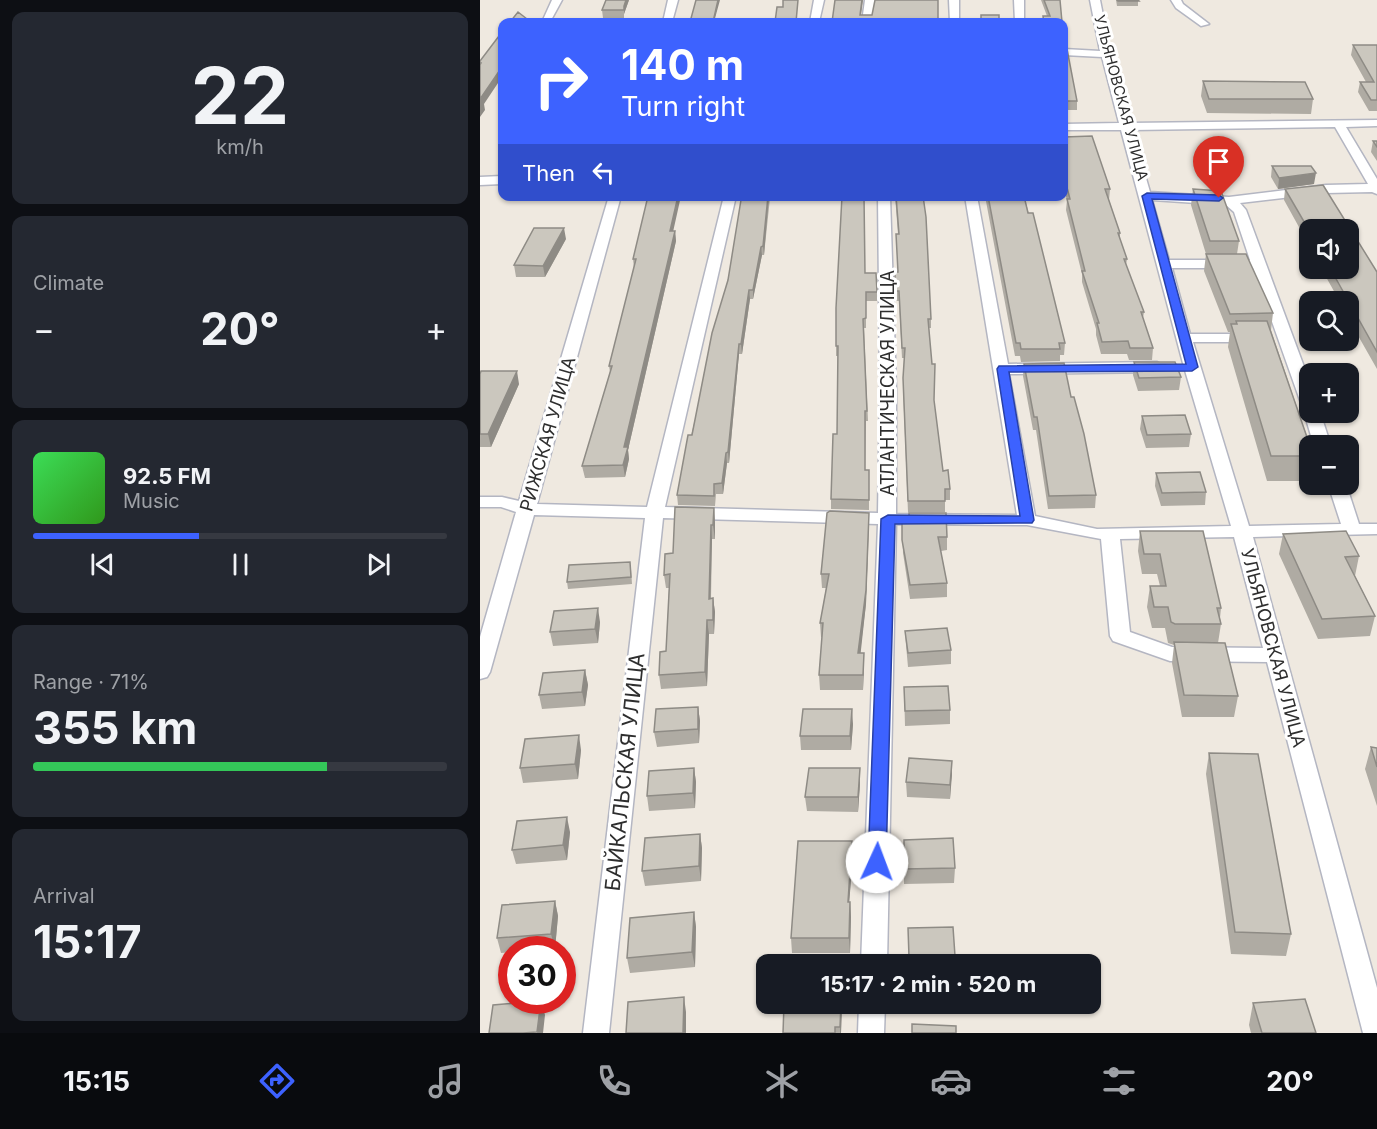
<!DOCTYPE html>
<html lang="en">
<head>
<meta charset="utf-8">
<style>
	:root { --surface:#171b24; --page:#242831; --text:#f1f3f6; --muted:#9ea1a6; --line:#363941; --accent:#3d62ff }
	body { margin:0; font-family:Inter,sans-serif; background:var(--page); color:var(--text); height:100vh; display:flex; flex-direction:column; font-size:22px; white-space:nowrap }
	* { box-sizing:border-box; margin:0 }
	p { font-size:20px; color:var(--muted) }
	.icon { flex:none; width:33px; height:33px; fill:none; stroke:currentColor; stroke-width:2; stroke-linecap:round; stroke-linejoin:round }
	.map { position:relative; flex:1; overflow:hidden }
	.details { display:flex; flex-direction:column; gap:12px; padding:12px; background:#0d0f14; width:480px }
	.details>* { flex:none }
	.top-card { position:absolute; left:18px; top:18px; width:570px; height:183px; border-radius:12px; box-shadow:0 2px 4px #0004; background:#3d62ff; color:#fff; overflow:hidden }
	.controls { position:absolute; left:819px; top:219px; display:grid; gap:12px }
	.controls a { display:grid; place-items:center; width:60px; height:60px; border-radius:12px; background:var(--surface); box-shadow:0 2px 4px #0004; font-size:30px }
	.speed { position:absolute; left:18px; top:936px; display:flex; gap:12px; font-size:30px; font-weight:700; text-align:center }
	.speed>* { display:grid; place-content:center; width:78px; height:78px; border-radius:50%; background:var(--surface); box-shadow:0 2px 4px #0004; line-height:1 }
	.speed .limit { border:9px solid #d22; background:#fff; color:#111 }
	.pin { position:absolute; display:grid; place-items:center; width:51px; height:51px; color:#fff; margin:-62px -26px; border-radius:50% 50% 50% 0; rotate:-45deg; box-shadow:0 0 6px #0007 }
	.pin .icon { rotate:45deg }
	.me { position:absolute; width:66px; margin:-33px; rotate:2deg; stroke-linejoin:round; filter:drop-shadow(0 0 4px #0008) }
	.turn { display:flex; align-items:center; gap:21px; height:126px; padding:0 24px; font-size:27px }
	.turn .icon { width:78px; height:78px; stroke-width:2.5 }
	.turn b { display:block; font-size:42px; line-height:51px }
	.then { display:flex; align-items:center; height:57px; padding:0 24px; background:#0003; gap:12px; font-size:22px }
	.big { font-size:45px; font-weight:700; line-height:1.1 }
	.details .widget { flex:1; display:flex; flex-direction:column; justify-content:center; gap:9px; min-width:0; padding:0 21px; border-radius:12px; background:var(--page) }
	.details .dial { align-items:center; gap:0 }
	.dial b { font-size:78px; line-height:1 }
	.song { display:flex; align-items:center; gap:18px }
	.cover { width:72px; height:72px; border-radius:9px; background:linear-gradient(135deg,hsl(130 70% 55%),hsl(110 70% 35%)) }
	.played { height:6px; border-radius:3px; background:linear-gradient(90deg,var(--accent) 40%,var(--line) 40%) }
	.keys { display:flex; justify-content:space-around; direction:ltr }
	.heat { display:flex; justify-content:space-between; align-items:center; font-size:33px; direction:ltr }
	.charge { height:9px; border-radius:4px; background:linear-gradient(90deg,#34c759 71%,var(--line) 0) }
	.trip { position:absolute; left:276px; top:954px; width:345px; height:60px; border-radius:12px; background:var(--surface); box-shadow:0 2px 4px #0004; font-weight:700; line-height:60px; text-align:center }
	.tabs { display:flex; height:96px; justify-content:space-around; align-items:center; background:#090b0e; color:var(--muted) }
	.tabs .icon { width:42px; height:42px }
	.tabs .selected { color:var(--accent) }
	.tabs b { font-size:27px; color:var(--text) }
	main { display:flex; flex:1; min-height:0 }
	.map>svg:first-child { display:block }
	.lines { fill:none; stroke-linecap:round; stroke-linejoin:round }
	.minor-casing { stroke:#b4b6c2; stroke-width:3 }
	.minor { fill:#fff; fill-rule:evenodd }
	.wall { fill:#afaba3 }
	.shaded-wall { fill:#8e8b85 }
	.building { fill:#cbc7be; stroke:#8e8b85; stroke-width:1.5 }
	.route { fill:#3d62ff; stroke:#2840a6; stroke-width:1.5 }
	.labels { text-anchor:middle; stroke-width:6; stroke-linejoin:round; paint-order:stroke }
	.far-street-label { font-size:15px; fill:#2e2e2e; stroke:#fff }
	.street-label { font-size:18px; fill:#2e2e2e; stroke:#fff }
	.near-street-label { font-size:21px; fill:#2e2e2e; stroke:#fff }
</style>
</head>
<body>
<main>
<section class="details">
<div class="widget dial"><b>22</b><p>km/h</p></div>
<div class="widget"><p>Climate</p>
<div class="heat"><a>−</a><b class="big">20°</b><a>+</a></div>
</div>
<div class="widget">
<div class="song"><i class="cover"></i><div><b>92.5 FM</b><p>Music</p></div></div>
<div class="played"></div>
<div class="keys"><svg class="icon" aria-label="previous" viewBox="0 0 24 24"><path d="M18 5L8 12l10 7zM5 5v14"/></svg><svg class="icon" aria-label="pause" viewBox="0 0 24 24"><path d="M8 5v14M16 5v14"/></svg><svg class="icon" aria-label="next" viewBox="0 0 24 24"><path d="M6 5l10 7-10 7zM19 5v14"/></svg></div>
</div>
<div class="widget"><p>Range · 71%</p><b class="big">355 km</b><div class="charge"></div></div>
<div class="widget"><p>Arrival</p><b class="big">15:17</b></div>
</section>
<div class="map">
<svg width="897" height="1033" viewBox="0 0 897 1033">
	<rect width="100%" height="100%" fill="#efe9e0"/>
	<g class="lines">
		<!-- minor casing -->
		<g class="minor-casing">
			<path id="minor" d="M72 0H82L70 22H62Z
				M188 0H198L192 22H183Z
				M334 0H344L339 22H330Z
				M385 0H395L391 22H382Z
				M469 0H479V22H470Z
				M534 0H544V22H535Z
				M610 0H620L630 51 650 123 897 120V126L866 127 897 179V194L892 192 846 193 760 203 766 210 830 383V412H840L851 446H834L824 412 825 410 822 406 773 268H692L710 334H774L781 338 774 342H713L769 526 861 524 848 484H866L879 524H897V534L773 537 897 988V1033H883L787 662 690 661 633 641 630 636 621 539 547 525 416 524 407 964H381L398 524 183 518 129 1033H103L165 518 54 515 10 672 7 677 0 679V637L36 512 21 507H0V497H22L39 501 129 196H141L57 504 167 507 244 196H256L185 507 398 513 400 389 398 196H410L416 389V514L537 515 485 196H497L528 364 677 362 685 367 677 372 529 374 555 516 617 529 751 526 704 367 641 130H584V124L639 123 622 57 584 55V49L620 51ZM855 127 888 184 846 185 749 197 670 192 652 130ZM672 200 746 205 754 212 770 260H689ZM754 537 783 648 692 647 650 632 640 539Z
				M691 0H701L703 4 729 24 721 26 696 8Z
				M22 176V184L0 185V177Z
				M379 1004H405L404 1033H378Z"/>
		</g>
		<!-- minor -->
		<use href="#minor" class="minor"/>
	</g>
	<!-- wall -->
	<path class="wall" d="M149 0 144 14V18H123L122 10Z
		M561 0H580L582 22H562L563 16H567Z
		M636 0H658V6H637Z
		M584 31V47L597 101V110H584Z
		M873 45H897V111H889L878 92 880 82H886L871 55Z
		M723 81 833 99 831 114 727 113 721 96Z
		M584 137 630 189 629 200 640 233V239L647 259 646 265 664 312 663 318 673 348 672 360H649L647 354H621L616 335V329L602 282V274L586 210 587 200 584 189Z
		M893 141H897V161L891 152Z
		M792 166 834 184 798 189 791 177Z
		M713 189 759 241 757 254 793 313 791 330 830 446 829 481H787L748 347 750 332H748L724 271 726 254 711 205Z
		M805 189 897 272V369L868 318V302H860L841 268H868L830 230V247L804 200Z
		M265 196H293V198H290L284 255H282L273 299H270L262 354H259L249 463H247L243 494H236L235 506 198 505 197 495 248 280Z
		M415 196H443L451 319V328H449L454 401 463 471 470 489V500H465V512H428L423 388 424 358H422L419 301H416L415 272H418V234Z
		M505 196H544L585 343 584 355H580V361L541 362 540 356H535Z
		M193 231H195L196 241 148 450 149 459 145 477 105 478 102 466 130 372 129 366 154 268 153 259Z
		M86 239 65 277H36L34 265Z
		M385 273 397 282V301H386V328H384L388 421H386L385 470H389V510L351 509V499L357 434 358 356H356V346Z
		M654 362 701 377 699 390 658 391 653 375Z
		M544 364 591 397 616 495 615 508 568 509 556 430H553L543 376Z
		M0 374 39 384 11 447H0Z
		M662 416 711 434 709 447 666 448 660 429Z
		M676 473 726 492 725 505 681 506 675 486Z
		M234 508 235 522V539H232L231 599 233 598 235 612 234 634H229L227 686 181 689 179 675 186 651 189 588H186L184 575 193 553Z
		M422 517 467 537V550L461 551 467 583V597L430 599 423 553Z
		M389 526 386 604 380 653H384L383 690H340L339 675 342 637H341L340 623 346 588H342L341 574Z
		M660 531 741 608 740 618 741 624 738 643 758 696 754 717H702L692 663 694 645 688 643 685 628H672L667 607 670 586H680L677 574H662L658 551Z
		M803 534 879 556 875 576 895 616 890 636 838 639 799 554Z
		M151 569 152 584 88 589 87 582Z
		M120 622 118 643 73 646 70 632Z
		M425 631 471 650V664L428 667 426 645Z
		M105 670 108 685 105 706 62 709 59 695Z
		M424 687 470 710V724L425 726Z
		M218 707 220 721 219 743 177 747 174 732Z
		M373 724 371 750H321L320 736Z
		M891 747 897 748V806L885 769Z
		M101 750 98 779 43 783 40 768Z
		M729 753 811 934 806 956 751 954 726 774Z
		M472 761 470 799 427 797 426 782Z
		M214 768 216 782 215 808 169 811 167 796Z
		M380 783 378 812 327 811 325 797Z
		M90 832 87 860 36 864 32 850Z
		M220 834 222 848 221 881 165 886 162 871Z
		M424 840 475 868 474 883 424 884Z
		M372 841 373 856 369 902H370L371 917 370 953H312L311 938Z
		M75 901 78 916 75 949 32 950V952L21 953 17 938Z
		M214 912 216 927 215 967 150 973 147 958Z
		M428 928 475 956V964H429Z
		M773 1003 836 1033H771L769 1025Z
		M304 1004H362L361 1033H303Z"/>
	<!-- shaded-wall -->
	<path class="shaded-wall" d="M146 0H149L144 14V18V6Z
		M238 0H240L234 22H233Z
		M382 0H383L380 22V15Z
		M22 62V77L4 104 5 110 0 117V99Z
		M836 173 834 184 798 189 799 178Z
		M198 196H201L191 241 190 231Z
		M288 196H289L284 255 283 246Z
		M84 228 86 239 65 277 63 266Z
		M195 231 196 241 148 450 149 459 145 477 143 465 144 447Z
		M281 247 282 255 273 299V290Z
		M269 290 270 299 262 354 261 344Z
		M259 344V354L249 463 248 452Z
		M37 371 39 384 11 447 8 434Z
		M246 453 247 463 243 494 242 483Z
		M234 508 235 522V539L233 525Z
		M389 513 386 604 379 668 378 653Z
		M231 525 232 539 230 613 229 599Z
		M233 598 235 612 234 634 233 620Z
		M118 608 120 622 118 643 115 629Z
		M227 620 229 634 227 686 225 672Z
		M384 653V667L383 690V675Z
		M105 670 108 685 105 706 102 692Z
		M218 707 220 721 219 743 218 729Z
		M372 709 373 724 371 750 370 736Z
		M99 735 101 750 98 779 95 764Z
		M472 761V775L470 799V785Z
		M214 768 216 782 215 808 213 793Z
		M380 768V783L378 812V797Z
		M87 817 90 832 87 860 83 845Z
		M220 834 222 848 221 881 219 866Z
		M372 841 373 856 368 917V902Z
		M75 901 78 916 75 949 71 934Z
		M370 902 371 917 370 953 369 938Z
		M214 912 216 927 215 967 212 952Z
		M204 997 206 1012V1033H203Z
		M61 1001 65 1015 63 1033H57Z
		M361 1004H362L361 1033H360Z"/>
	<!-- building -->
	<path class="building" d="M126 0H146L144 6V10H122Z
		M216 0H238L233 22H210Z
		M303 0H318L316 22H295L297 7H303Z
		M355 0H382L380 15H392L395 0H458V22H352Z
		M564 0H580L582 22H564L563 16H570Z
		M637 0H658L659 1H638Z
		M38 12 47 19 44 22H30Z
		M501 15H519V22H501Z
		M22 32V62L20 66 22 67 0 99V65L1 63H0V61Z
		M873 45H897V100H891L880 82H894Z
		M584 47 587 49 597 101H584Z
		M723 81 825 82 833 99H729Z
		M612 136 630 189H625L640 233H638L647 259H644L664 312H661L673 348H650L648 341 622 342 617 323H619L602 271H605L587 199H590L584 176V137Z
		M893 141H897V147Z
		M792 166H831L836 173 799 178Z
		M843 185 897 272V352L850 268H868V230H830V232L805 189Z
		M713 189 741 191 759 241H730Z
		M168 196H198L190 231H195L144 447H148L143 465 102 466 132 366H129L156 259H153Z
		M265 196H288L283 246 281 247 273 290H269L261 344H259L248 452 246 453 242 483 234 484V496L197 495 208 435H212L232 333 248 280 261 200H264Z
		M362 196H384L385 273H396L397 292H386V318L383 319 387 411H385V470H389V500L351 499 353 434H357L358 346H356V308Z
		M416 196H443L446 217 451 319H448L452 364H455L454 400 463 471 468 470 470 489H465V501H428L423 378 425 348H422L419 291H415V272H418L416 234H419Z
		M508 196H544L548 213H553L585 343H579L580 349H541L540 343H536Z
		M54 228H84L63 266 34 265Z
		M726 254H766L793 313 750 314Z
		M756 321H787L830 446V456H791L751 324H757Z
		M654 362H695L701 377 659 378Z
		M584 363 591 397H594L604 434 616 495 569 496 557 417H554L544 364Z
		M1 371H37L8 434H0V374Z
		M705 415 711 434 667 435 662 416Z
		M720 472 726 492 682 493 676 473Z
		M195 507 234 508 233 525H231L229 599 233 598V620H227L225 672 179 675 180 652 186 651 190 574 184 575 185 554 193 553Z
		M350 511 389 513 386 590 378 653H384L383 675H339L343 623H340L349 574H341L347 513Z
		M429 513H466L467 537H458L467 583 430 585 422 540V517H429Z
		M660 531H723L741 608H737L741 624H695L691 622 688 607H674L670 586H686L680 554H664Z
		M866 531 879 556 865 557 895 616 842 619 803 534Z
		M150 562 151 577 87 582 89 565Z
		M118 608 115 629 70 632 74 611Z
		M467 628 471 650 428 653 425 631Z
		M694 642 745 643 758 696 704 695Z
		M105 670 102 692 59 695 63 673Z
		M468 686 470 710 425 711 424 687Z
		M218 707V729L174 732 176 709Z
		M323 709H372L370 736H320Z
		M99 735 95 764 40 768 45 739Z
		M891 747 897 748V767Z
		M729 753 778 754 811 934 755 932Z
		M429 758 472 761 470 785 426 782Z
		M214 768 213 793 167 796 169 771Z
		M329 768H380L378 797H325Z
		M87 817 83 845 32 850 37 821Z
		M220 834 219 866 162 871 165 838Z
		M473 838 475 868 424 869V840Z
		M318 841H372L368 902H370L369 938H311Z
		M75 901 71 934 17 938 22 905Z
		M214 912 212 952 147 958 150 918Z
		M473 927 475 956 429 957 428 928Z
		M204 997 203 1033H146L148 1002Z
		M825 999 836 1033H782L773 1003Z
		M61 1001 57 1032 43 1033H9L13 1005Z
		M304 1004H361L360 1027H355V1033H303Z
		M432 1024 476 1026V1033H432Z"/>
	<!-- route -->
	<path class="route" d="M667 193 739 195 743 198 739 201 672 199 718 367 712 371 529 372 554 520 552 523 415 524 406 862 403 867 397 869 390 867 388 862 401 519 408 515 540 516 517 369 519 366 706 364 662 196Z"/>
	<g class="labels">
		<!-- far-street labels -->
		<g class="far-street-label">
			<text transform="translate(641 98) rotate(75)" y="5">УЛЬЯНОВСКАЯ УЛИЦА</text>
		</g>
		<!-- street labels -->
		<g class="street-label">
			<text transform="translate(408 383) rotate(-90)" y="6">АТЛАНТИЧЕСКАЯ УЛИЦА</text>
			<text transform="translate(68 434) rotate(-74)" y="6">РИЖСКАЯ УЛИЦА</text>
			<text transform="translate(793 648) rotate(75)" y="6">УЛЬЯНОВСКАЯ УЛИЦА</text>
		</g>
		<!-- near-street labels -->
		<g class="near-street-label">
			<text transform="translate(145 772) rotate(-84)" y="7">БАЙКАЛЬСКАЯ УЛИЦА</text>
		</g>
	</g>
</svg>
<div class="controls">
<a><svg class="icon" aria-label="sound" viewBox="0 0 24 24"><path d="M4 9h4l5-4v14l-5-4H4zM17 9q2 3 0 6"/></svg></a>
<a><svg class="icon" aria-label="search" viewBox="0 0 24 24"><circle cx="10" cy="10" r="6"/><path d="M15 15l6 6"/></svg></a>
<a>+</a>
<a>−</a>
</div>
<div class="speed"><div class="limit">30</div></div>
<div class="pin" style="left:739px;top:198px;background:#d93025"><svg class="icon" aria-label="arrive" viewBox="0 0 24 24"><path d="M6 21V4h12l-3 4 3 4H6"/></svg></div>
<svg class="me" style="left:397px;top:862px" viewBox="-20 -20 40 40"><circle r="19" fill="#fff"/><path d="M0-13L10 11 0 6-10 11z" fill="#3d62ff"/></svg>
<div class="trip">15:17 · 2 min · 520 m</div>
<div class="top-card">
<div class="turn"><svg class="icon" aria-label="right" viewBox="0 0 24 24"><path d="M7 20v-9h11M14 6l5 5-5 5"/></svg><div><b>140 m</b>Turn right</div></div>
<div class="then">Then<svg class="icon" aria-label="left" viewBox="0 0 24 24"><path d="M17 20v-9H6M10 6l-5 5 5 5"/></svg></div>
</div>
</div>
</main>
<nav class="tabs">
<b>15:15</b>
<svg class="icon selected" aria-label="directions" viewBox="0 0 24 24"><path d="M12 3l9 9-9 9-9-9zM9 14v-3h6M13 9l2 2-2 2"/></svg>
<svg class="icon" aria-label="music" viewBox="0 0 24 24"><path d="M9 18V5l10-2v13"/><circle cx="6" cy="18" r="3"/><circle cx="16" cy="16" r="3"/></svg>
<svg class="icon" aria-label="phone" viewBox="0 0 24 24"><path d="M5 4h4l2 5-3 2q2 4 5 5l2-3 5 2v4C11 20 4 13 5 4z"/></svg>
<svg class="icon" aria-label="climate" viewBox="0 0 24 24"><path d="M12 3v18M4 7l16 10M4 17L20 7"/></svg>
<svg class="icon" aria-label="car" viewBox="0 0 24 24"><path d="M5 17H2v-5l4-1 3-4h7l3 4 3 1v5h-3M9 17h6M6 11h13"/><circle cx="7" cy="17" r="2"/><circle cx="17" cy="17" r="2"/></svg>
<svg class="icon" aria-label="filters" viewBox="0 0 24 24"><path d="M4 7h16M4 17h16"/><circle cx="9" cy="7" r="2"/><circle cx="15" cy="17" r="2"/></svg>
<b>20°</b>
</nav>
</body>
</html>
